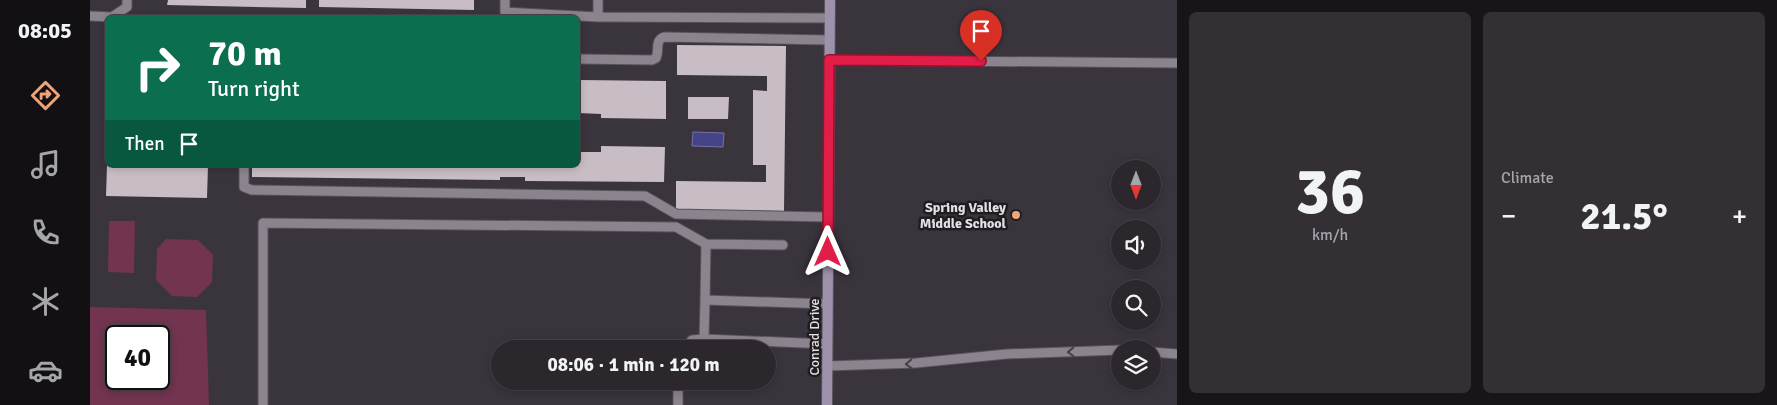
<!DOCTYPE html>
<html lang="en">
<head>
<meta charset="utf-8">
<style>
	:root { --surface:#2c272d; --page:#342f35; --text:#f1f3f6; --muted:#a6a5aa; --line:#484449; --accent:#efa377 }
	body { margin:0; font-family:Signika,sans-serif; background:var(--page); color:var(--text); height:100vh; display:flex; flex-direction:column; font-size:19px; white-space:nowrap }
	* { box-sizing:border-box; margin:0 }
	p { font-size:16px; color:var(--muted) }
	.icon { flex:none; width:28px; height:28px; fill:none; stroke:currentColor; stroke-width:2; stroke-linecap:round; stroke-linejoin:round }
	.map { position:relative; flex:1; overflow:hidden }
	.sheet { display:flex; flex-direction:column; gap:12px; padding:12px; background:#181519; width:600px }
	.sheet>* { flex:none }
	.hud { position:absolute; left:15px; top:15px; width:475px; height:152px; border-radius:8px; box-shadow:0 2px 8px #0003,0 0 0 1px var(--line); background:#0b6e4f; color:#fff; overflow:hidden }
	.needle { width:32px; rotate:180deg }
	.fabs { position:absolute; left:1021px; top:160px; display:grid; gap:10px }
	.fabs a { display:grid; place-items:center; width:50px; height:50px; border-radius:50%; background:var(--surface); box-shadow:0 2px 8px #0003,0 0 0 1px var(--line); font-size:25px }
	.speed { position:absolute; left:15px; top:325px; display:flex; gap:10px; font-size:25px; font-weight:700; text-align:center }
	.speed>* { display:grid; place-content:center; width:65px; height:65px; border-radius:50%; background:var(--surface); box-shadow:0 2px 8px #0003,0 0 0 1px var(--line); line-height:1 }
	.speed .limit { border:2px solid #111; border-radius:8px; background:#fff; color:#111 }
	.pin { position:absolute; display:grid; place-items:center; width:42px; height:42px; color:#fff; margin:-51px -21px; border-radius:50% 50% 50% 0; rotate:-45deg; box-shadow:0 0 5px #0007 }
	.pin .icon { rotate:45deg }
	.me { position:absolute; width:55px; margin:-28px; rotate:0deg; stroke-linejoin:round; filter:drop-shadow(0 0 4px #0008) }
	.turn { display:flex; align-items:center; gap:18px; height:105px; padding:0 20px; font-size:22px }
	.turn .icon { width:65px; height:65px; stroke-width:2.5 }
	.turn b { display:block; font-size:35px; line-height:42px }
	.then { display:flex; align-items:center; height:48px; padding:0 20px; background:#0003; gap:10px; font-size:19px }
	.big { font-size:38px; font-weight:700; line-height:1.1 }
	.sheet .card { flex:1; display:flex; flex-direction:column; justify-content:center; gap:8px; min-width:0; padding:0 18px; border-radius:8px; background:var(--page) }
	.sheet .dial { align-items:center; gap:0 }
	.dial b { font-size:65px; line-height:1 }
	.heat { display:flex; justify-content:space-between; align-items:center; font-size:28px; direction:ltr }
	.sheet .tiles { flex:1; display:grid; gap:12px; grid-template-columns:repeat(2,1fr) }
	.trip { position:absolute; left:401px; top:340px; width:285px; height:50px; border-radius:25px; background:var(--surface); box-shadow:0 2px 8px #0003,0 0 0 1px var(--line); font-weight:700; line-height:50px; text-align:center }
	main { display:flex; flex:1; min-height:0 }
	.menu { display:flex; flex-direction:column; width:90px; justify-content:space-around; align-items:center; background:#121012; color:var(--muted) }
	.menu .icon { width:35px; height:35px }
	.menu .current { color:var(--accent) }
	.menu b { font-size:22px; color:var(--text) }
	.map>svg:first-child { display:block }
	.green { fill:#72344e; fill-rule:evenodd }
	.water { fill:#464489; stroke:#7573a5 }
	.building { fill:#c9bdc5 }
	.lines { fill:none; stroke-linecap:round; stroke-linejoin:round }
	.lane-casing { stroke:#585259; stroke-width:11 }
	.secondary-casing { stroke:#585259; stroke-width:12 }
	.lane { stroke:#8b848e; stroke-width:9 }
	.secondary { stroke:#9d91ac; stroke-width:10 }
	.oneway { stroke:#454146 }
	.route-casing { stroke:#92132f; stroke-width:12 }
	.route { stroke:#e11d48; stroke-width:9 }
	.poi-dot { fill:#efa377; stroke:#1f1d20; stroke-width:2 }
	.labels { text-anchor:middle; stroke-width:5; stroke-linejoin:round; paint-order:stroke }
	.poi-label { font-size:14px; font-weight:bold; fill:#e4e0e5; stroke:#1f1d20; text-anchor:end }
	.street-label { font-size:14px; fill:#e4e0e5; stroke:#1f1d20 }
</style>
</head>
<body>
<main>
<nav class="menu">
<b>08:05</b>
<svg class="icon current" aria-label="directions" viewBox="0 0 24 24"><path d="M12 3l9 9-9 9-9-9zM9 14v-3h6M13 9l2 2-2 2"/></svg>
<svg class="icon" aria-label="music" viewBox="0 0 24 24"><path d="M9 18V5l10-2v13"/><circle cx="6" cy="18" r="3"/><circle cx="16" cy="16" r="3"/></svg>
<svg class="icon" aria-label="phone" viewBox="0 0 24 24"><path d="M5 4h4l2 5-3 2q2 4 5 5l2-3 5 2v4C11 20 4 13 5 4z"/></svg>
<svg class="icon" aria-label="climate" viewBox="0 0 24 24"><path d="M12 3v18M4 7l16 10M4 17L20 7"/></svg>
<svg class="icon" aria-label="car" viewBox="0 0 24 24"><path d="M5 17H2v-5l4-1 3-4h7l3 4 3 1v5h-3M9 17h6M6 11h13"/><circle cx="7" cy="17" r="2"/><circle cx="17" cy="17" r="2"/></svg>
</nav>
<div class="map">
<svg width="1087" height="405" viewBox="0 0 1087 405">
	<rect width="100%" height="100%" fill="#3a343c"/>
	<!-- green -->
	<path class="green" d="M19 221H45L44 273 18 272Z
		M76 239 108 240 123 255 122 282 107 297 82 296 66 280 67 249Z
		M0 307 116 310 119 405H0ZM26 336H69V379H26Z"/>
	<!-- water -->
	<path class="water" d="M603 132 634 133 633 147 602 146Z"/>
	<!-- building -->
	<path class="building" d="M78 0H216V8L77 5Z
		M229 0H384V10L229 7Z
		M587 45 696 46 694 211 586 210V181L676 182V165H663V90L677 91V76L587 75Z
		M488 80 576 81V119L511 118V114L488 113Z
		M598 97H639L638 119H598Z
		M511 146 575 147 574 182 435 181V177H410V180L162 177V165H488V152H511Z
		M17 165H118L117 198 16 196Z"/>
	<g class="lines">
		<!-- lane casing -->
		<g class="lane-casing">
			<path id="lane" d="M415 0V12L508 17
				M508 0V17L739 18
				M0 16 22 17 37 7V0
				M488 59 562 60 566 58C570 50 564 41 574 37L739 40
				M739 60 1087 63
				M154 165V187L162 190 555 196 586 214 738 217
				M693 245 616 244 615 300 738 304
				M614 339 615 300
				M594 349 602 340 614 339 737 344
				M1062 352 1087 354
				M737 366 826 363 917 354 1030 350
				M173 405V223L586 227 616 244
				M588 405V381"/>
		</g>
		<!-- secondary casing -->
		<g class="secondary-casing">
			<path id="secondary" d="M737 405 740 0"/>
		</g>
		<!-- lane -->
		<use href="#lane" class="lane"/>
		<!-- secondary -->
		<use href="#secondary" class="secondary"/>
	</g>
	<!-- one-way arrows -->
	<defs><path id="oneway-chevron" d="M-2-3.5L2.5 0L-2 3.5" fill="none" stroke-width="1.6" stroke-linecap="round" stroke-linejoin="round" transform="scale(1.25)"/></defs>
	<g class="oneway">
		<use href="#oneway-chevron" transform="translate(981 352) rotate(178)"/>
		<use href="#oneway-chevron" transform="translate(819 364) rotate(178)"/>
	</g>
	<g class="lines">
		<!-- route casing -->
		<g class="route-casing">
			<path id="route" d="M738 252 739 60 891 61"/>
		</g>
		<!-- route -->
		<use href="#route" class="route"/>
	</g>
	<!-- markers -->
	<circle class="poi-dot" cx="926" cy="215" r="5"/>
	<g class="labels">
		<!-- poi labels -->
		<g class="poi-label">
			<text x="916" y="212">Spring Valley<tspan x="916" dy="16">Middle School</tspan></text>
		</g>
		<!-- street labels -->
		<g class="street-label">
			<text transform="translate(724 337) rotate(-90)" y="5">Conrad Drive</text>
		</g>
	</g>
</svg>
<div class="fabs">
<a><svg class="needle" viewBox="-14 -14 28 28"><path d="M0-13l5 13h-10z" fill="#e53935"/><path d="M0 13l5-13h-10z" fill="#a6a5aa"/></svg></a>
<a><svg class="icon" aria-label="sound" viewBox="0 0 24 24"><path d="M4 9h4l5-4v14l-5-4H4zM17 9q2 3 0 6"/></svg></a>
<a><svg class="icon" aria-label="search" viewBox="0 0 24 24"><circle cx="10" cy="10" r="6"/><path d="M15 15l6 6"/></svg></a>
<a><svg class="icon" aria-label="layers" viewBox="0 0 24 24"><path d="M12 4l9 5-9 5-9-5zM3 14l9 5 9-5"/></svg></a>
</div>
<div class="speed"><div class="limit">40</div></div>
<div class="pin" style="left:891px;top:61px;background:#d93025"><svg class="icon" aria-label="arrive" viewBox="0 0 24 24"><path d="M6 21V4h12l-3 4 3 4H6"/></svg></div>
<svg class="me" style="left:738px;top:252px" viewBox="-20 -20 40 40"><path d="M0-17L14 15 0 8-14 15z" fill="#e11d48" stroke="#fff" stroke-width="4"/></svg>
<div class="trip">08:06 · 1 min · 120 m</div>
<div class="hud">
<div class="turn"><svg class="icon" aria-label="right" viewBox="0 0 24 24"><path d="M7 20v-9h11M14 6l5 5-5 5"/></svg><div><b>70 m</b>Turn right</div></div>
<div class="then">Then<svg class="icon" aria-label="arrive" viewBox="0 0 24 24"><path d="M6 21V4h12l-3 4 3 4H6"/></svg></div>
</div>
</div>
<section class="sheet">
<div class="tiles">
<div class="card dial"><b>36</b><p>km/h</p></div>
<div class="card"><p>Climate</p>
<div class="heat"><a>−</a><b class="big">21.5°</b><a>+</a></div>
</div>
</div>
</section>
</main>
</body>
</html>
